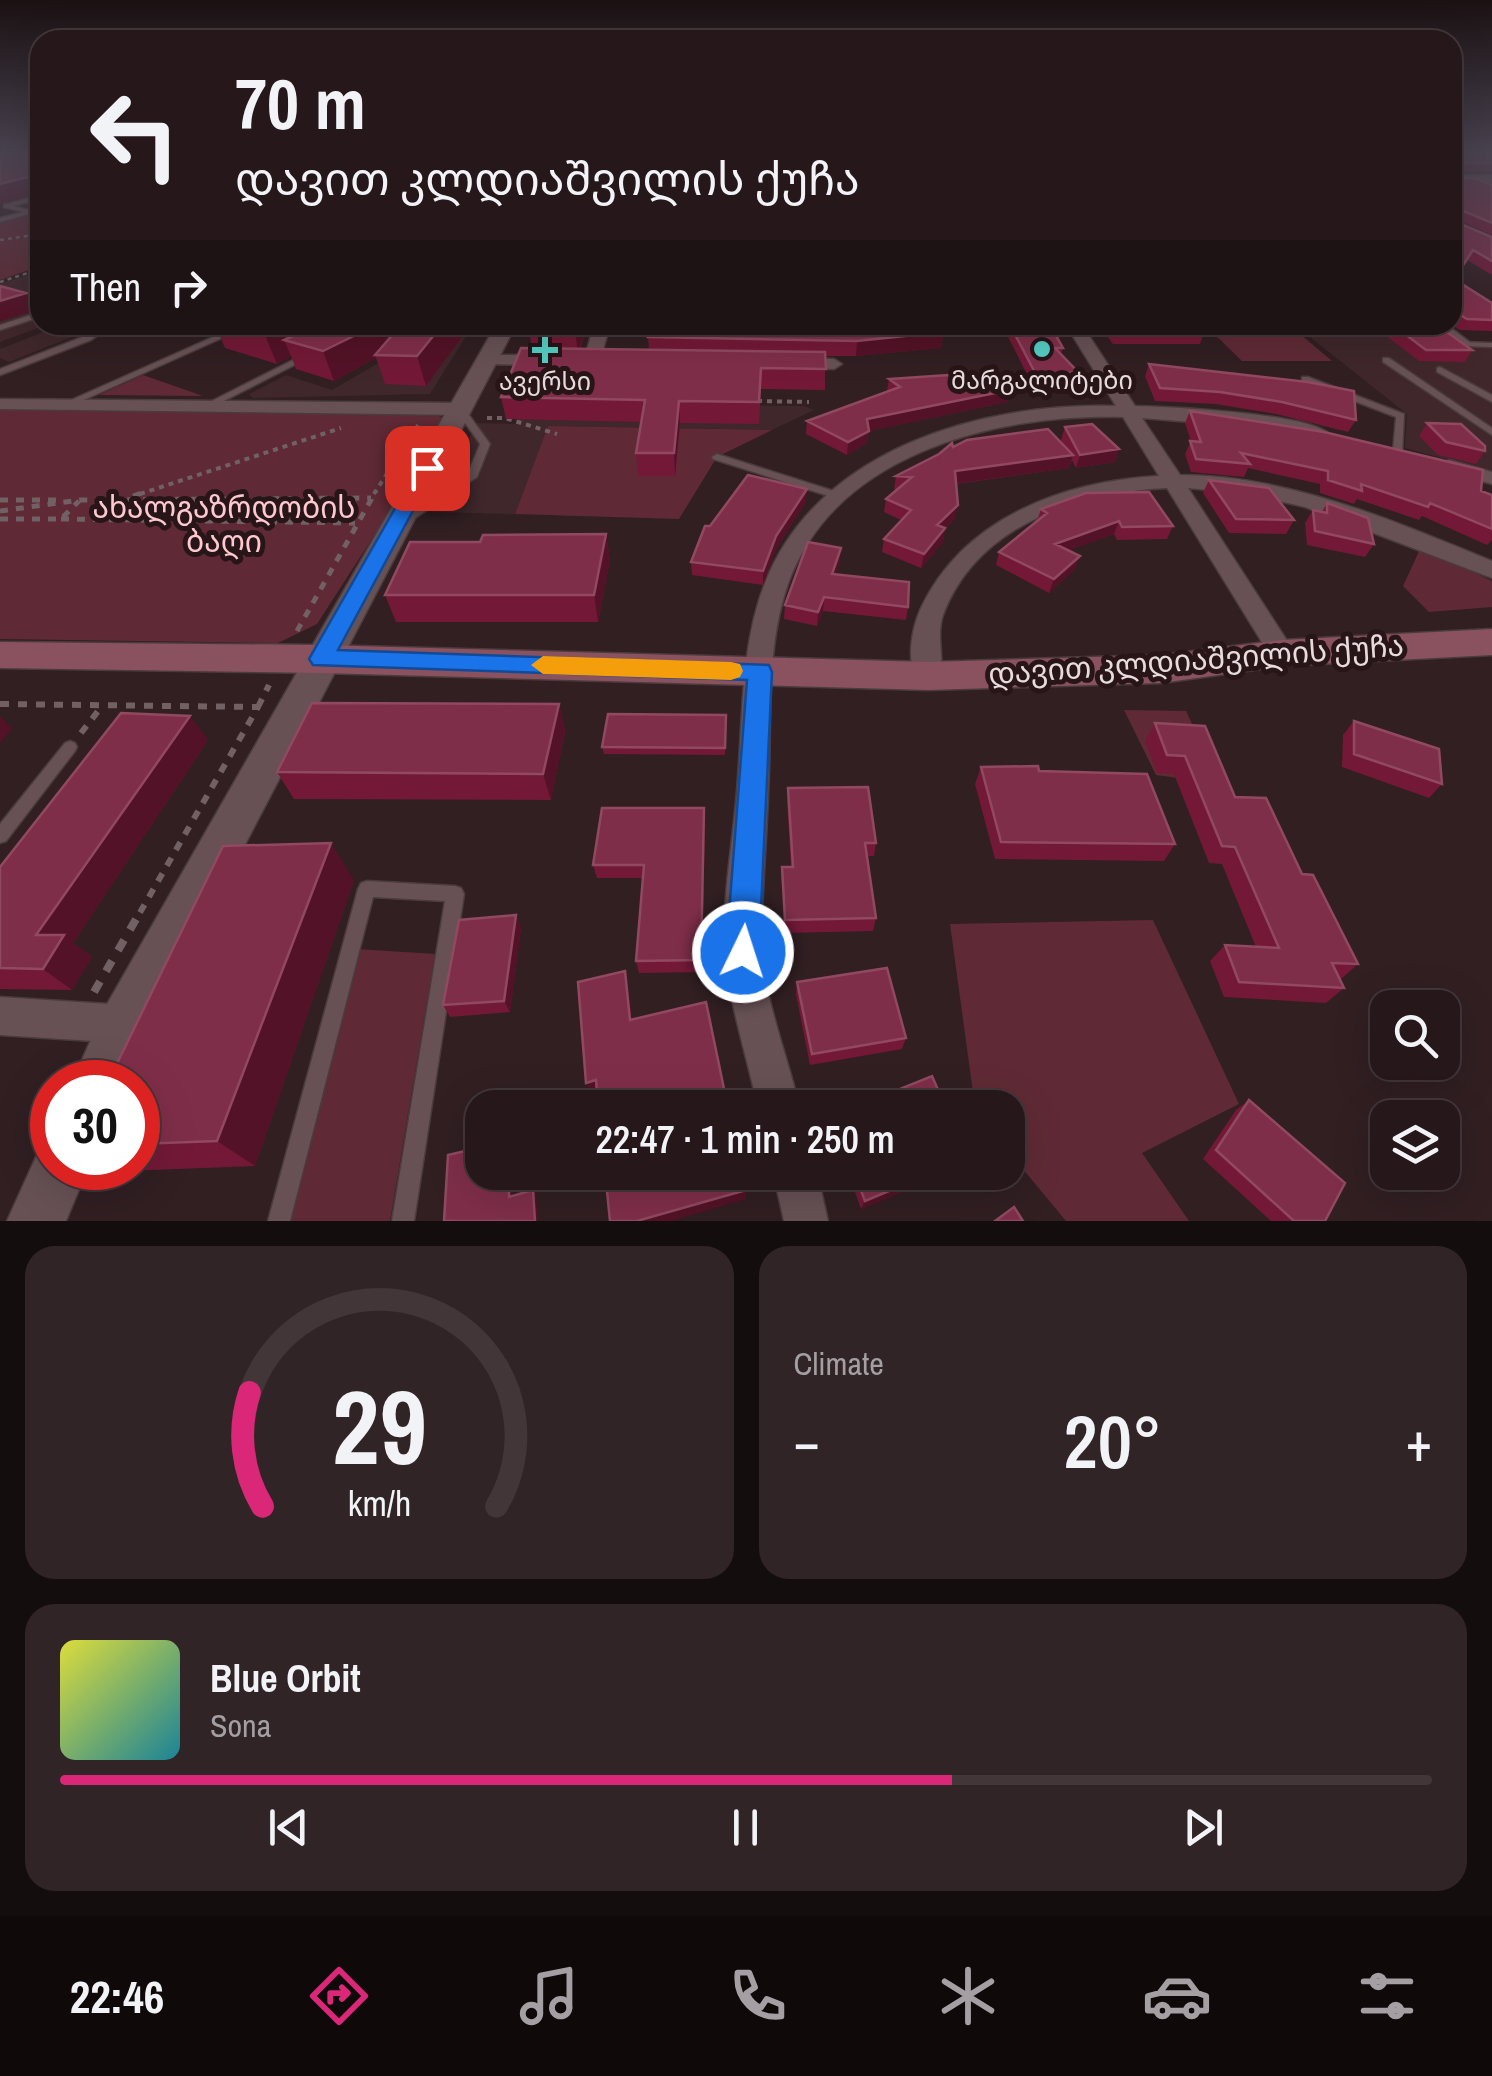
<!DOCTYPE html>
<html lang="en">
<head>
<meta charset="utf-8">
<style>
	:root { --surface:#25171a; --page:#312427; --text:#f1f3f6; --muted:#a39fa2; --line:#423639; --accent:#db2777 }
	body { margin:0; font-family:"Archivo Narrow","Noto Sans Georgian",sans-serif; background:var(--page); color:var(--text); height:100vh; display:flex; flex-direction:column; font-size:38px; white-space:nowrap }
	* { box-sizing:border-box; margin:0 }
	p { font-size:32px; color:var(--muted) }
	.icon { flex:none; width:55px; height:55px; fill:none; stroke:currentColor; stroke-width:2; stroke-linecap:round; stroke-linejoin:round }
	.map { position:relative; height:1221px; overflow:hidden }
	.drawer { display:flex; flex-direction:column; gap:25px; padding:25px; background:#140d0e; flex:1 }
	.drawer>* { flex:none }
	.banner { position:absolute; left:30px; top:30px; width:1432px; height:305px; border-radius:30px; box-shadow:0 10px 40px #0002,0 0 0 2px var(--line); background:#25171a; color:var(--text); overflow:hidden }
	.controls { position:absolute; left:1370px; top:990px; display:grid; gap:20px }
	.controls a { display:grid; place-items:center; width:90px; height:90px; border-radius:20px; background:var(--surface); box-shadow:0 10px 40px #0002,0 0 0 2px var(--line); font-size:50px }
	.speed { position:absolute; left:30px; top:1060px; display:flex; gap:20px; font-size:50px; font-weight:700; text-align:center }
	.speed>* { display:grid; place-content:center; width:130px; height:130px; border-radius:50%; background:var(--surface); box-shadow:0 10px 40px #0002,0 0 0 2px var(--line); line-height:1 }
	.speed .limit { border:15px solid #d22; background:#fff; color:#111 }
	.pin { position:absolute; display:grid; place-items:center; width:85px; height:85px; color:#fff; margin:-42px; border-radius:20px; box-shadow:0 5px 15px #0006 }
	.me { position:absolute; width:110px; margin:-55px; rotate:4deg; stroke-linejoin:round; filter:drop-shadow(0 0 8px #0008) }
	.turn { display:flex; align-items:center; gap:35px; height:210px; padding:0 40px; font-size:45px }
	.turn .icon { width:130px; height:130px; stroke-width:2.5 }
	.turn b { display:block; font-size:70px; line-height:85px }
	.then { display:flex; align-items:center; height:95px; padding:0 40px; background:#0003; gap:20px; font-size:38px }
	.big { font-size:75px; font-weight:600; line-height:1.1 }
	.drawer .card { flex:1; display:flex; flex-direction:column; justify-content:center; gap:15px; min-width:0; padding:0 35px; border-radius:30px; background:var(--page) }
	.drawer .dial { align-items:center; gap:0 }
	.dial svg { height:260px; overflow:visible; fill:none; stroke:var(--line); stroke-width:7; stroke-linecap:round; text-anchor:middle }
	.dial text { fill:var(--text); stroke:none }
	.song { display:flex; align-items:center; gap:30px }
	.cover { width:120px; height:120px; border-radius:15px; background:linear-gradient(135deg,hsl(60 70% 55%),hsl(190 70% 35%)) }
	.played { height:10px; border-radius:5px; background:linear-gradient(90deg,var(--accent) 65%,var(--line) 65%) }
	.keys { display:flex; justify-content:space-around; direction:ltr }
	.heat { display:flex; justify-content:space-between; align-items:center; font-size:55px; direction:ltr }
	.drawer .tiles { flex:1; display:grid; gap:25px; grid-template-columns:1fr 1fr }
	.card:last-child { grid-column:span 2 }
	.trip { position:absolute; left:465px; top:1090px; width:560px; height:100px; border-radius:30px; background:var(--surface); box-shadow:0 10px 40px #0002,0 0 0 2px var(--line); font-weight:600; line-height:100px; text-align:center }
	.menu { display:flex; height:160px; justify-content:space-around; align-items:center; background:#0f090a; color:var(--muted) }
	.menu .icon { width:70px; height:70px }
	.menu .current { color:var(--accent) }
	.menu b { font-size:45px; color:var(--text) }
	.map>svg:first-child { display:block }
	.built { fill:#3f272b }
	.green { fill:#5f2a35 }
	.lines { fill:none; stroke-linecap:round; stroke-linejoin:round }
	.service-casing { stroke:#4a3b3d; stroke-width:3 }
	.minor-casing { stroke:#4a3b3d; stroke-width:3 }
	.tertiary-casing { stroke:#4a3b3d; stroke-width:3 }
	.secondary-casing { stroke:#4a3b3d; stroke-width:3 }
	.path-far4 { stroke:#716164; stroke-width:2.5; stroke-dasharray:4 4; stroke-linecap:butt }
	.path-far3 { stroke:#716164; stroke-width:4; stroke-dasharray:5 5; stroke-linecap:butt }
	.path-far2 { stroke:#716164; stroke-width:5; stroke-dasharray:8 8; stroke-linecap:butt }
	.path-far1 { stroke:#716164; stroke-width:6; stroke-dasharray:9 9; stroke-linecap:butt }
	.path { stroke:#716164; stroke-width:8; stroke-dasharray:12 12; stroke-linecap:butt }
	.service { fill:#675155; fill-rule:evenodd }
	.minor { fill:#675155; fill-rule:evenodd }
	.tertiary { fill:#675155; fill-rule:evenodd }
	.secondary { fill:#8a515e; fill-rule:evenodd }
	.wall { fill:#731937 }
	.shaded-wall { fill:#531227 }
	.building { fill:#7f2e49; stroke:#904960; stroke-width:2.5 }
	.route { fill:#1a73e8; stroke:#114b97; stroke-width:2.5 }
	.slow { fill:#f59e0b }
	.poi-dot { fill:#55cec4; stroke:#271518; stroke-width:4 }
	.labels { text-anchor:middle; stroke-width:10; stroke-linejoin:round; paint-order:stroke }
	.far-poi-label { font-size:25px; fill:#e8dbdd; stroke:#271518 }
	.park-label { font-size:30px; fill:#fec8d0; stroke:#271518 }
	.street-label { font-size:30px; fill:#e8dbdd; stroke:#271518 }
</style>
</head>
<body>
<div class="map">
<svg width="1492" height="1221" viewBox="0 0 1492 1221">
	<rect width="100%" height="100%" fill="#311f22"/>
	<!-- built -->
	<path class="built" d="M40 271V325H46L0 342V284Z
		M62 325H102L9 362 0 358V349Z
		M444 325H473L430 394 253 398 249 394 286 375 332 390Z
		M1451 336 1466 347H1492V472L1405 448 1407 414 1310 337Z
		M528 403 804 406 814 410 772 430 548 426 515 514 432 512 477 423 515 424Z"/>
	<!-- green -->
	<path class="green" d="M40 210V266L0 280V221Z
		M1205 325H1347L1358 334H1300L1332 361H1242Z
		M143 375 203 396 99 395Z
		M0 408 432 412 448 421 317 624 278 643 0 639Z
		M548 426 772 430 717 457 679 519 515 514Z
		M1421 547 1492 581V607L1429 612 1403 586Z
		M1124 710 1186 711 1221 784 1156 775Z
		M1153 920 1239 1104 1142 1153 1189 1221H1066L1008 1151V1108L975 1107 950 924Z
		M357 949 435 954 390 1221H285Z"/>
	<g class="lines">
		<!-- service casing -->
		<g class="service-casing">
			<path id="service" d="M40 195V199L13 206 29 210 40 207V211L0 222V218L23 212 4 207V205Z
				M40 312V317L0 330V325Z
				M102 325H111L91 340 0 375V369L85 336Z
				M240 325H251L68 407 60 405Z
				M1461 342 1492 343V347L1464 346 1460 344Z
				M305 354 312 356 210 408 202 406Z
				M1383 358H1389L1492 428V435L1383 362Z
				M1440 367 1492 395V402L1437 372V368Z
				M1302 377H1308L1404 414 1402 454 1398 455 1393 452 1396 417 1302 381Z
				M460 406 463 407 490 444 477 477 409 522H401L399 520 401 518 468 473 480 444 455 409Z
				M717 454 840 493 841 495 836 498 832 497 713 459 712 457Z
				M70 741 75 743 77 747 75 751 6 841 0 843V824L65 743Z
				M367 881 455 886 461 888 464 894 414 1221H392L445 901 373 897 290 1221H268L358 889 361 883Z"/>
		</g>
		<!-- minor casing -->
		<g class="minor-casing">
			<path id="minor" d="M594 325H610L600 360 592 365 584 360Z
				M944 325H960L963 330 949 333Z
				M1066 325H1082L1135 406C1171 407 1304 413 1328 433L1318 439 1252 427 1142 418 1180 475C1288 475 1394 521 1492 561V578L1305 507 1248 494 1188 488 1295 653 1291 660H1273L1167 488C1080 492 977 524 943 615 935 637 947 667 938 683H918C906 662 911 630 921 608 964 517 1065 481 1159 476L1123 417C999 414 838 451 789 581 767 641 771 708 769 770 768 810 765 851 763 892 762 912 759 932 761 952 767 1005 787 1056 800 1108H758C747 1056 729 1004 725 952 721 902 735 830 738 777 743 713 741 644 765 583 818 448 984 402 1116 406Z
				M1429 325H1447L1472 344 1458 347Z
				M487 355H547L555 360 547 365 481 364V356Z
				M792 358 834 359 842 364 834 369 786 367 784 363Z
				M0 399 460 403 469 409 460 415 0 409Z
				M1449 460 1492 472V484L1442 470 1439 466Z
				M0 997 124 1005 138 1010 143 1024 138 1038 124 1043 0 1035Z
				M773 1172H817L828 1221H784Z"/>
		</g>
		<!-- tertiary casing -->
		<g class="tertiary-casing">
			<path id="tertiary" d="M1452 175H1492V183H1452Z
				M496 325H516L142 1042 124 1082H72L106 1006Z
				M52 1143V1168H88L66 1221H7L40 1148Z"/>
		</g>
		<!-- secondary casing -->
		<g class="secondary-casing">
			<path id="secondary" d="M1492 629V655L1282 666 1161 683 928 690 321 673 0 668V642L321 645 928 662 1161 655 1282 640Z"/>
		</g>
		<!-- path-far4 -->
		<path class="path-far4" d="M0 240 40 234
			M0 282 40 269"/>
		<!-- path-far3 -->
		<path class="path-far3" d="M757 401 809 402
			M487 418H505L557 434
			M140 494 341 428
			M374 494 418 425"/>
		<!-- path-far2 -->
		<path class="path-far2" d="M133 496 148 491
			M0 500H60
			M0 511 80 500 371 498
			M0 519H61L79 501
			M61 519 355 523
			M297 631 376 491"/>
		<!-- path-far1 -->
		<path class="path-far1" d="M0 704 258 707 138 916
			M258 707 269 685
			M81 733 102 706"/>
		<!-- path -->
		<path class="path" d="M94 992 139 914"/>
		<!-- service -->
		<use href="#service" class="service"/>
		<!-- minor -->
		<use href="#minor" class="minor"/>
		<!-- tertiary -->
		<use href="#tertiary" class="tertiary"/>
		<!-- secondary -->
		<use href="#secondary" class="secondary"/>
	</g>
	<!-- wall -->
	<path class="wall" d="M1452 150H1492V171H1454L1453 174 1457 178 1492 185V235L1455 219 1456 222 1492 237V275L1467 260 1455 280 1492 303V331L1460 330 1452 325Z
		M215 325H470V326L426 386 385 384 376 358 334 381 296 369 291 356 277 364 225 348Z
		M528 325H588L580 349 649 350 648 337 855 327 944 332 941 348 856 356H825V390L761 389 759 424 680 423 675 476H638L636 453 641 422 506 419 501 397 532 348Z
		M1002 325H1050L1063 348 1061 355 1077 371 1074 383 1037 394Z
		M1099 325H1197L1204 333 1200 344H1113Z
		M1372 325H1437L1472 350 1465 362 1419 361Z
		M1149 364 1356 420 1348 432 1276 414 1215 404 1155 401 1145 376Z
		M889 379 1010 390 1007 402 869 431 867 443 847 455 806 434 807 421 887 391Z
		M1190 411 1481 491 1492 495V540L1487 545 1422 516 1419 520 1357 499 1354 504 1320 493V484L1248 468 1244 477 1191 472 1185 454 1191 441 1185 423Z
		M1427 423 1485 451 1476 464 1438 455 1419 436Z
		M1065 427 1119 449 1115 462 1076 468 1072 460 1069 468 956 484 955 518 945 528 943 542 921 568 882 552 884 539 901 520 884 512 886 499 897 490 894 489 896 476 1065 447 1061 440Z
		M1209 480 1294 520 1286 534 1229 533 1203 493Z
		M806 502 776 549 763 585 692 575 691 562 710 526Z
		M1327 503 1374 544 1365 557 1307 545 1305 523 1313 510 1322 512Z
		M1041 509 1173 526 1167 539 1117 540 1114 534 1069 550 1080 556 1075 569 1049 593 996 565 999 552 1037 521Z
		M606 534 610 560 598 622H396L385 595Z
		M840 562 835 574 908 607 906 620 823 611 817 626 784 619 785 605Z
		M559 704 565 731 551 800 294 799 277 772Z
		M726 715 725 755 604 754 602 747Z
		M1354 721 1442 784 1429 798 1342 767 1343 735Z
		M1155 723 1235 797 1302 874 1358 964 1340 980 1344 988 1326 1003 1224 997 1210 961 1225 945 1256 947 1222 864 1209 863 1174 774 1157 773 1145 741Z
		M208 740 73 943 92 957 72 990 0 989V867Z
		M981 767 1039 771 1175 844 1164 861 995 859 975 784Z
		M788 788 876 843 874 856H866L876 918 873 931 784 933 782 867H791L787 801Z
		M705 821 702 972 639 973 636 961 643 878H597L593 865Z
		M354 880 255 1166 125 1171 119 1168H138V1082Z
		M516 915 521 928 510 1012 450 1017 443 1005Z
		M797 982 906 1038 902 1049 810 1065 796 994Z
		M1249 1100 1325 1221H1271L1203 1159 1236 1110Z
		M848 1172H949L861 1209Z"/>
	<!-- shaded-wall -->
	<path class="shaded-wall" d="M40 174V194L0 204V184Z
		M26 293 36 310 0 321V301Z
		M285 325H350L284 340 291 356 277 364 265 335Z
		M376 325H426L375 355 376 358 334 381 323 351Z
		M442 325 470 326 426 386 417 356Z
		M574 325H588L578 352Z
		M944 332 941 348 856 356 857 341Z
		M1077 371 1074 383 1037 394 1040 382Z
		M1010 390 1007 402 869 431 867 443 847 455 848 442 867 419Z
		M679 401 680 423 675 476 674 453Z
		M1119 449 1115 462 1076 468 1080 455Z
		M1073 455 1069 468 952 484 955 471Z
		M807 489 806 502 776 549 763 585V571L776 536Z
		M958 505 955 518 934 538 937 525Z
		M1119 521 1114 534 1051 557 1055 544Z
		M945 528 943 542 921 568 924 554Z
		M606 534 610 560 598 622 594 595Z
		M841 548 840 562 831 587 832 574Z
		M1080 556 1075 569 1049 593 1054 579Z
		M824 597 823 611 817 626 818 612Z
		M559 704 565 731 551 800 543 774Z
		M0 716 12 729 0 743Z
		M190 716 208 740 73 943 92 957 72 990 43 969 36 935Z
		M704 808 705 821 702 972 701 960Z
		M331 843 354 880 255 1166 217 1141Z
		M516 915 521 928 510 1012 504 1001Z
		M625 971 628 985 634 1033 630 1020Z
		M596 1080 600 1092 591 1095 586 1083Z
		M509 1172H512L513 1201 509 1197Z
		M934 1172H949L861 1209 865 1201Z
		M533 1190 536 1194 538 1221H535Z
		M746 1190V1199L671 1221H637Z"/>
	<!-- building -->
	<path class="building" d="M6 150H40V174L0 184V152Z
		M1452 150H1492V163H1457L1453 174 1457 178H1474L1492 185V223L1454 207 1456 222 1492 237V261L1473 250 1454 279 1492 303V320L1467 319 1452 310Z
		M0 286 26 293 0 301Z
		M230 325H285L265 335Z
		M317 325H376L323 351 284 340Z
		M401 325H442L417 356 375 355Z
		M652 325H855V327L864 325H941L944 332 857 341 648 337Z
		M1010 325H1050L1063 348H1055L1077 371 1040 382Z
		M1111 325H1197L1204 333H1117Z
		M1393 325H1437L1472 350H1426Z
		M521 348 825 352 826 369 761 368 759 402 679 401 674 453H636L645 400 501 397Z
		M1149 364 1308 382 1354 391 1356 420 1282 402 1220 392 1160 388Z
		M993 372 1010 390 867 419 869 431 848 442 807 421 900 387 889 379Z
		M1190 411 1324 432 1483 470 1481 491 1492 495V529L1430 503 1428 507 1361 484 1362 491 1328 480V471L1241 453 1250 464 1196 459 1190 441 1201 442Z
		M1427 423 1461 424 1485 446V451L1446 442Z
		M1092 424 1119 449 1080 455 1065 427Z
		M1048 429 1073 455 955 471 958 505 937 525 945 528 924 554 884 539 911 510 886 499 912 477 896 476 939 454 952 443 953 447 967 440Z
		M748 475 807 489 776 536 763 571 691 562 705 526H710Z
		M1209 480 1269 488 1294 520 1236 519Z
		M1149 492 1173 526 1122 527 1119 521 1055 544 1080 556 1054 579 999 552 1047 513 1041 509 1086 493Z
		M1327 503 1368 518 1374 544 1315 531 1313 510 1327 513Z
		M606 534 594 595H385L410 542H480L483 535Z
		M808 542 841 548 832 574 909 582 908 607 824 597 818 612 785 605Z
		M312 703 559 704 543 774 277 772Z
		M121 713 190 716 36 935H64L43 969 0 968V867Z
		M608 714 726 715 725 748 602 747Z
		M1354 721 1439 749 1442 784 1354 754Z
		M1155 723 1205 726 1235 797 1266 798 1302 874 1313 875 1358 964 1332 963 1344 988 1239 982 1225 945 1279 948 1235 847 1222 846 1185 756 1167 755Z
		M1038 766 1039 771 1147 774 1175 844 1001 842 981 767Z
		M868 787 876 843H865L876 918 785 920 782 867H793L788 788Z
		M602 808H704L701 960 636 961 644 865H593Z
		M331 843 217 1141 138 1144V1082H108L223 846Z
		M516 915 504 1001 443 1005 459 920Z
		M887 968 906 1038 812 1054 797 982Z
		M625 971 630 1020 706 1002 728 1108H598L596 1080 586 1083 578 982Z
		M932 1076 946 1108H853Z
		M1249 1100 1345 1183 1325 1221H1294L1216 1150Z
		M482 1147V1172H509V1197L533 1190 535 1221H444L448 1155Z
		M605 1172H742L746 1190 637 1221H610Z
		M854 1172H934L865 1201Z
		M1014 1207 1023 1221H995Z"/>
	<!-- sky -->
	<linearGradient id="sky" x2="0" y2="1"><stop stop-color="#1b1113"/><stop offset="0.47" stop-color="#48424f"/><stop offset="1" stop-color="#48424f" stop-opacity="0"/></linearGradient>
	<rect width="1492" height="321" fill="url(#sky)"/>
	<!-- route -->
	<path class="route" d="M427 462 436 468 338 650 769 665 772 672 759 952 754 963 743 968 731 963 726 952 747 680 313 665 309 659 418 468Z"/>
	<!-- slow -->
	<path class="slow" d="M543 656 731 662 740 664 743 671 740 677 731 680 543 674 531 665Z"/>
	<!-- markers -->
	<g class="poi-dot">
		<circle cx="1042" cy="349" r="10"/>
		<path d="M540 335h10v10h10v10h-10v10h-10v-10h-10v-10h10z"/>
	</g>
	<g class="labels">
		<!-- far-poi labels -->
		<g class="far-poi-label">
			<text x="1042" y="389">მარგალიტები</text>
			<text x="545" y="390">ავერსი</text>
		</g>
		<!-- park labels -->
		<g class="park-label">
			<text x="224" y="518">ახალგაზრდობის<tspan x="224" dy="34">ბაღი</tspan></text>
		</g>
		<!-- street labels -->
		<g class="street-label">
			<text transform="translate(1196 660) rotate(-4)" y="10">დავით კლდიაშვილის ქუჩა</text>
		</g>
	</g>
</svg>
<div class="controls">
<a><svg class="icon" aria-label="search" viewBox="0 0 24 24"><circle cx="10" cy="10" r="6"/><path d="M15 15l6 6"/></svg></a>
<a><svg class="icon" aria-label="layers" viewBox="0 0 24 24"><path d="M12 4l9 5-9 5-9-5zM3 14l9 5 9-5"/></svg></a>
</div>
<div class="speed"><div class="limit">30</div></div>
<div class="pin" style="left:427px;top:468px;background:#d93025"><svg class="icon" aria-label="arrive" viewBox="0 0 24 24"><path d="M6 21V4h12l-3 4 3 4H6"/></svg></div>
<svg class="me" style="left:743px;top:952px" viewBox="-20 -20 40 40"><circle r="17" fill="#1a73e8" stroke="#fff" stroke-width="3"/><path d="M0-11L8 9 0 5-8 9z" fill="#fff"/></svg>
<div class="trip">22:47 · 1 min · 250 m</div>
<div class="banner">
<div class="turn"><svg class="icon" aria-label="left" viewBox="0 0 24 24"><path d="M17 20v-9H6M10 6l-5 5 5 5"/></svg><div><b>70 m</b>დავით კლდიაშვილის ქუჩა</div></div>
<div class="then">Then<svg class="icon" aria-label="right" viewBox="0 0 24 24"><path d="M7 20v-9h11M14 6l5 5-5 5"/></svg></div>
</div>
</div>
<section class="drawer">
<div class="tiles">
<div class="card dial"><svg viewBox="0 0 100 80">
<path d="M14 69A42 42 0 1 1 86 69"/>
<path d="M14 69A42 42 0 0 1 10 34" stroke="#db2777"/>
<text x="50" y="56" font-size="32" font-weight="700">29</text>
<text x="50" y="72" font-size="11">km/h</text>
</svg></div>
<div class="card"><p>Climate</p>
<div class="heat"><a>−</a><b class="big">20°</b><a>+</a></div>
</div>
<div class="card">
<div class="song"><i class="cover"></i><div><b>Blue Orbit</b><p>Sona</p></div></div>
<div class="played"></div>
<div class="keys"><svg class="icon" aria-label="previous" viewBox="0 0 24 24"><path d="M18 5L8 12l10 7zM5 5v14"/></svg><svg class="icon" aria-label="pause" viewBox="0 0 24 24"><path d="M8 5v14M16 5v14"/></svg><svg class="icon" aria-label="next" viewBox="0 0 24 24"><path d="M6 5l10 7-10 7zM19 5v14"/></svg></div>
</div>
</div>
</section>
<nav class="menu">
<b>22:46</b>
<svg class="icon current" aria-label="directions" viewBox="0 0 24 24"><path d="M12 3l9 9-9 9-9-9zM9 14v-3h6M13 9l2 2-2 2"/></svg>
<svg class="icon" aria-label="music" viewBox="0 0 24 24"><path d="M9 18V5l10-2v13"/><circle cx="6" cy="18" r="3"/><circle cx="16" cy="16" r="3"/></svg>
<svg class="icon" aria-label="phone" viewBox="0 0 24 24"><path d="M5 4h4l2 5-3 2q2 4 5 5l2-3 5 2v4C11 20 4 13 5 4z"/></svg>
<svg class="icon" aria-label="climate" viewBox="0 0 24 24"><path d="M12 3v18M4 7l16 10M4 17L20 7"/></svg>
<svg class="icon" aria-label="car" viewBox="0 0 24 24"><path d="M5 17H2v-5l4-1 3-4h7l3 4 3 1v5h-3M9 17h6M6 11h13"/><circle cx="7" cy="17" r="2"/><circle cx="17" cy="17" r="2"/></svg>
<svg class="icon" aria-label="filters" viewBox="0 0 24 24"><path d="M4 7h16M4 17h16"/><circle cx="9" cy="7" r="2"/><circle cx="15" cy="17" r="2"/></svg>
</nav>
</body>
</html>
